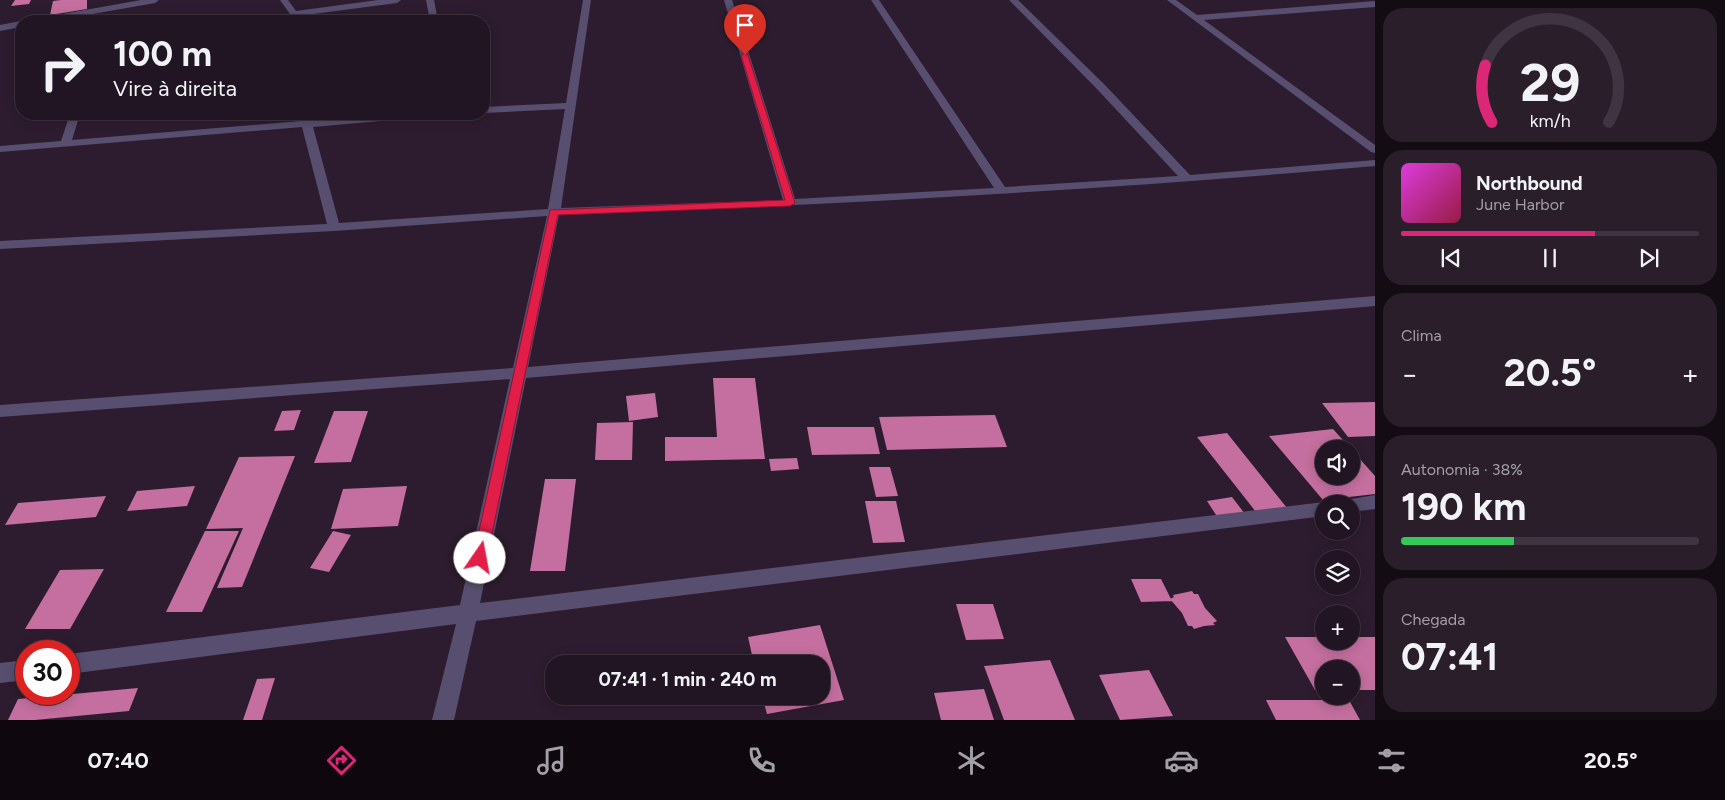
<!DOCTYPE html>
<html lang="pt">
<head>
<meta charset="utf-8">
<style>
	:root { --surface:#221523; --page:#2a1e2b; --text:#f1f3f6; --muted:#a29fa6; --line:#3f3441; --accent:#db2777 }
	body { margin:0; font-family:Figtree,sans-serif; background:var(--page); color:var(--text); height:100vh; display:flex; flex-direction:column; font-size:19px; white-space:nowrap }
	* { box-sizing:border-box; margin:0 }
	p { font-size:16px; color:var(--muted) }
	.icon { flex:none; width:28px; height:28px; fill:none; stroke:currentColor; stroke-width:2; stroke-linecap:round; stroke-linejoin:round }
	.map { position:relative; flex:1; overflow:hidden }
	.panel { display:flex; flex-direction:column; gap:8px; padding:8px; background:#130c13; width:350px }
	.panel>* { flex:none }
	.banner { position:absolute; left:15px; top:15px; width:475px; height:105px; border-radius:20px; box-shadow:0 2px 12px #0003,0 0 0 1px var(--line); background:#221523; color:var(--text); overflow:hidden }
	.controls { position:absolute; left:1315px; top:440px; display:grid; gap:10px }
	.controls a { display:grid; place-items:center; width:45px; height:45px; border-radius:50%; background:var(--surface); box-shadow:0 2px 12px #0003,0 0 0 1px var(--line); font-size:25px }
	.speed { position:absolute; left:15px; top:640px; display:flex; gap:10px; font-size:25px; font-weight:700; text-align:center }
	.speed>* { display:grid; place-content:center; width:65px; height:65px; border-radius:50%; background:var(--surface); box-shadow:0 2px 12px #0003,0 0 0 1px var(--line); line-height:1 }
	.speed .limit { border:8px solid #d22; background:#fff; color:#111 }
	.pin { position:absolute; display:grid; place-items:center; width:42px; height:42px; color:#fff; margin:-51px -21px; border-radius:50% 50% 50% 0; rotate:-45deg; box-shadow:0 0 5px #0007 }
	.pin .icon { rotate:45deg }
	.me { position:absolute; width:55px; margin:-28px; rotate:12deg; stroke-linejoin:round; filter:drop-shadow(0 0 4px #0008) }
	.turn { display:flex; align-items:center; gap:18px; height:105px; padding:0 15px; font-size:22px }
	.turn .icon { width:65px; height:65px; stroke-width:2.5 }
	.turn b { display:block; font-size:35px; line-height:42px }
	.big { font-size:38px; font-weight:700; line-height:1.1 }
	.panel .card { flex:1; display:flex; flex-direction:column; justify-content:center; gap:8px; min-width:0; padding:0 18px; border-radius:20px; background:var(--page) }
	.panel .dial { align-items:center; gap:0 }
	.dial svg { height:130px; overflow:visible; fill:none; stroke:var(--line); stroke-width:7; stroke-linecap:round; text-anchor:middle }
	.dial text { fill:var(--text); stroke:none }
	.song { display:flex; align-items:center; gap:15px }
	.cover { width:60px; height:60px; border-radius:8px; background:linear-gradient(135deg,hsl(300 70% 55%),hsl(340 70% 35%)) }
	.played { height:5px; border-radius:2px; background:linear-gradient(90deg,var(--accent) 65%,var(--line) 65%) }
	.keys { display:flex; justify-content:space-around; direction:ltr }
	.heat { display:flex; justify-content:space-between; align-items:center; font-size:28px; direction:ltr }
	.charge { height:8px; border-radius:4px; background:linear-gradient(90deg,#34c759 38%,var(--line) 0) }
	.trip { position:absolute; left:545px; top:655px; width:285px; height:50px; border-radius:20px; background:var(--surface); box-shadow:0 2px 12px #0003,0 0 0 1px var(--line); font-weight:700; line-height:50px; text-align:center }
	.dock { display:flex; height:80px; justify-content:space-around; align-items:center; background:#0e080e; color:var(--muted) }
	.dock .icon { width:35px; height:35px }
	.dock .current { color:var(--accent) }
	.dock b { font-size:22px; color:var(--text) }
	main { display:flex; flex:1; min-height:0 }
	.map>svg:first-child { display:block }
	.building { fill:#c46f9f }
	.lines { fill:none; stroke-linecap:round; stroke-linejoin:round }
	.minor { fill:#584f70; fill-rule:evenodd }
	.route { fill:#e11d48; stroke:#92132f }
</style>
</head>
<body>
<main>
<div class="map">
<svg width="1375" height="720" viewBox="0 0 1375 720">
	<rect width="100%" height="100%" fill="#2d1c2f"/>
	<!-- building -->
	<path class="building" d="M15 0H31L29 4 11 6Z
		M61 0H87V9L50 15 53 1Z
		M713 378H755L765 459 665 461V437H717Z
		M655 393 658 417 629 421 626 396Z
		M1375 402V436L1348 437 1322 403Z
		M301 410 294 430 274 431 282 411Z
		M334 411H368L351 462 314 463Z
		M995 415 1007 447 887 450 879 417Z
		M633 422 632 460H595L597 423Z
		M807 427H874L880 454 812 455Z
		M1333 429 1351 449H1324V476H1351V449L1375 476V494L1323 500 1269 436Z
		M1227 433 1287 508 1256 512 1197 437Z
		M295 456 242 587 217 588 243 528 206 529 239 457Z
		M797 458 799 469 771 471 769 459Z
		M869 467H890L898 496 876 497Z
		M545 479H576L565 571H530Z
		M195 486 187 506 127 511 137 491Z
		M407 486 398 526 331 529 343 489Z
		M106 496 96 517 5 525 18 503Z
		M1232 497 1245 514 1218 518 1207 501Z
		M865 501H896L905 542 873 543Z
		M205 531H239L202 612H166Z
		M333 531 351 535 329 572 310 568Z
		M104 569 70 629H25L60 570Z
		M1131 579H1161L1172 601 1141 602Z
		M1192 591 1194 594H1198L1205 608 1217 621 1213 623 1215 625 1204 626 1194 629 1192 626H1188L1182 613 1170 599 1174 597 1173 595Z
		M956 604H993L1004 639 966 640Z
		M820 625 844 700 767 714 762 696H821V664H754L748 637Z
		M1285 637H1324V641H1351V637H1375V690H1351V669H1324V690H1315Z
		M1050 660 1075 720H1004L984 666Z
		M1149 670 1173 716 1120 720 1099 675Z
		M275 678 262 720H243L257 679Z
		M138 688 129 711 35 720H8L18 699Z
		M984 689 994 720H941L934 693Z
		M1266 700H1349L1360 720H1276Z"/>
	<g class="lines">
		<!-- minor -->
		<path class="minor" d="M141 0H159L155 3 53 21H36L40 18Z
			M280 0H288L296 11 378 0H401L397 3 298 16V21H290V14Z
			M426 0H434L438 21H430Z
			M583 0H591L561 208 783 200 724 0H732L795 199 994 188 871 0H879L1005 187 1178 176 1097 89 1009 0H1018L1105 85 1190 175 1375 160V166C1103 190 832 205 559 215L528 367 1375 296V306L526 378 480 603 1324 502 1330 504H1324V516L476 621 454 720H432L456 624 69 674V654L460 605 510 379 0 417V405L513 368 547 216 334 231 0 249V241L327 224 302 127 0 152V146L61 141 70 114H80L72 140 301 121 299 114H309L311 120 391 114H431L426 117 313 127 339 223 548 209 565 109 484 113V107L566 103Z
			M1167 0H1176L1197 15 1375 1V7L1204 20 1375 145V153L1371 152Z
			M21 21V27L0 31V25Z
			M1375 495V509L1351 512V504H1343L1345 500Z
			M26 660V680L0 683V663Z"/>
	</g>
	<!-- route -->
	<path class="route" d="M745 53 748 55 795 203 790 206 558 215 487 558 485 562 480 564 475 562 473 558 550 210 785 200 741 55Z"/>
</svg>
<div class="controls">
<a><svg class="icon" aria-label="sound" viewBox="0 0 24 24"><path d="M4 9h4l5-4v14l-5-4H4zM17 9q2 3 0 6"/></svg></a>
<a><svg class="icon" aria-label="search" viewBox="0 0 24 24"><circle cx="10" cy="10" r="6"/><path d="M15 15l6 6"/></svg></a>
<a><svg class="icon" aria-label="layers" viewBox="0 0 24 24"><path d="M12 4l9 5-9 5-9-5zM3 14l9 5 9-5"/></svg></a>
<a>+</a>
<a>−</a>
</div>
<div class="speed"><div class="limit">30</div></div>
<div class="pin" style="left:745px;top:55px;background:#d93025"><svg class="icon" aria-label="arrive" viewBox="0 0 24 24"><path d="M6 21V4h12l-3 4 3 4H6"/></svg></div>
<svg class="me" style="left:480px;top:558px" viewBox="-20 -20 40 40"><circle r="19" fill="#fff"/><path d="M0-13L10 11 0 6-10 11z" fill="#e11d48"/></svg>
<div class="trip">07:41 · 1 min · 240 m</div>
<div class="banner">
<div class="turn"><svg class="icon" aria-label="right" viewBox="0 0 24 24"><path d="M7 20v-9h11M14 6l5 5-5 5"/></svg><div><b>100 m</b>Vire à direita</div></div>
</div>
</div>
<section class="panel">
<div class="card dial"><svg viewBox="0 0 100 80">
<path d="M14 69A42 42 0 1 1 86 69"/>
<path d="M14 69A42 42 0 0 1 10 34" stroke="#db2777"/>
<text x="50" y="56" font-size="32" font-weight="700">29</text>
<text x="50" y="72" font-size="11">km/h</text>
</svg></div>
<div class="card">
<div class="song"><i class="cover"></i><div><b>Northbound</b><p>June Harbor</p></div></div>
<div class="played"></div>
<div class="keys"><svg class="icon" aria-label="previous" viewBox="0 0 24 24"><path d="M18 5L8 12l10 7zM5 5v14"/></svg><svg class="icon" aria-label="pause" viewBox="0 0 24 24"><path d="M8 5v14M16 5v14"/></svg><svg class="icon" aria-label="next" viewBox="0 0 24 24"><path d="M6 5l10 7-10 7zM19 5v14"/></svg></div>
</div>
<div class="card"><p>Clima</p>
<div class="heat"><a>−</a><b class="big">20.5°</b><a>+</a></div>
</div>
<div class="card"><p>Autonomia · 38%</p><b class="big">190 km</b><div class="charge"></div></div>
<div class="card"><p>Chegada</p><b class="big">07:41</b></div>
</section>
</main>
<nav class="dock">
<b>07:40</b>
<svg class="icon current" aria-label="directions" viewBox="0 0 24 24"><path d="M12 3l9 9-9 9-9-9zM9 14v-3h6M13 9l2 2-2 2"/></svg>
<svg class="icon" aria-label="music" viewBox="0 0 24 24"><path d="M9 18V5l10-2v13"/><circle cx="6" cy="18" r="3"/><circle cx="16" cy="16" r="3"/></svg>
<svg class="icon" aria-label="phone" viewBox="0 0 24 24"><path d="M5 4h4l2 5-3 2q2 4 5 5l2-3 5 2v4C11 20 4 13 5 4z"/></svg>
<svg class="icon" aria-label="climate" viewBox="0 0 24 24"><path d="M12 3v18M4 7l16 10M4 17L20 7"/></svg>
<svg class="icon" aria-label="car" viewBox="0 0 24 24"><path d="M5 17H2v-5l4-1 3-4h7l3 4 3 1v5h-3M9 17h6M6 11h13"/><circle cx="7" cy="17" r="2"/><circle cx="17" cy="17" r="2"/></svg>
<svg class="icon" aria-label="filters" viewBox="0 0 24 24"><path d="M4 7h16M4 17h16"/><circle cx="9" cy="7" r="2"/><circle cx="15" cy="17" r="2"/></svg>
<b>20.5°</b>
</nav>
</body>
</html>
